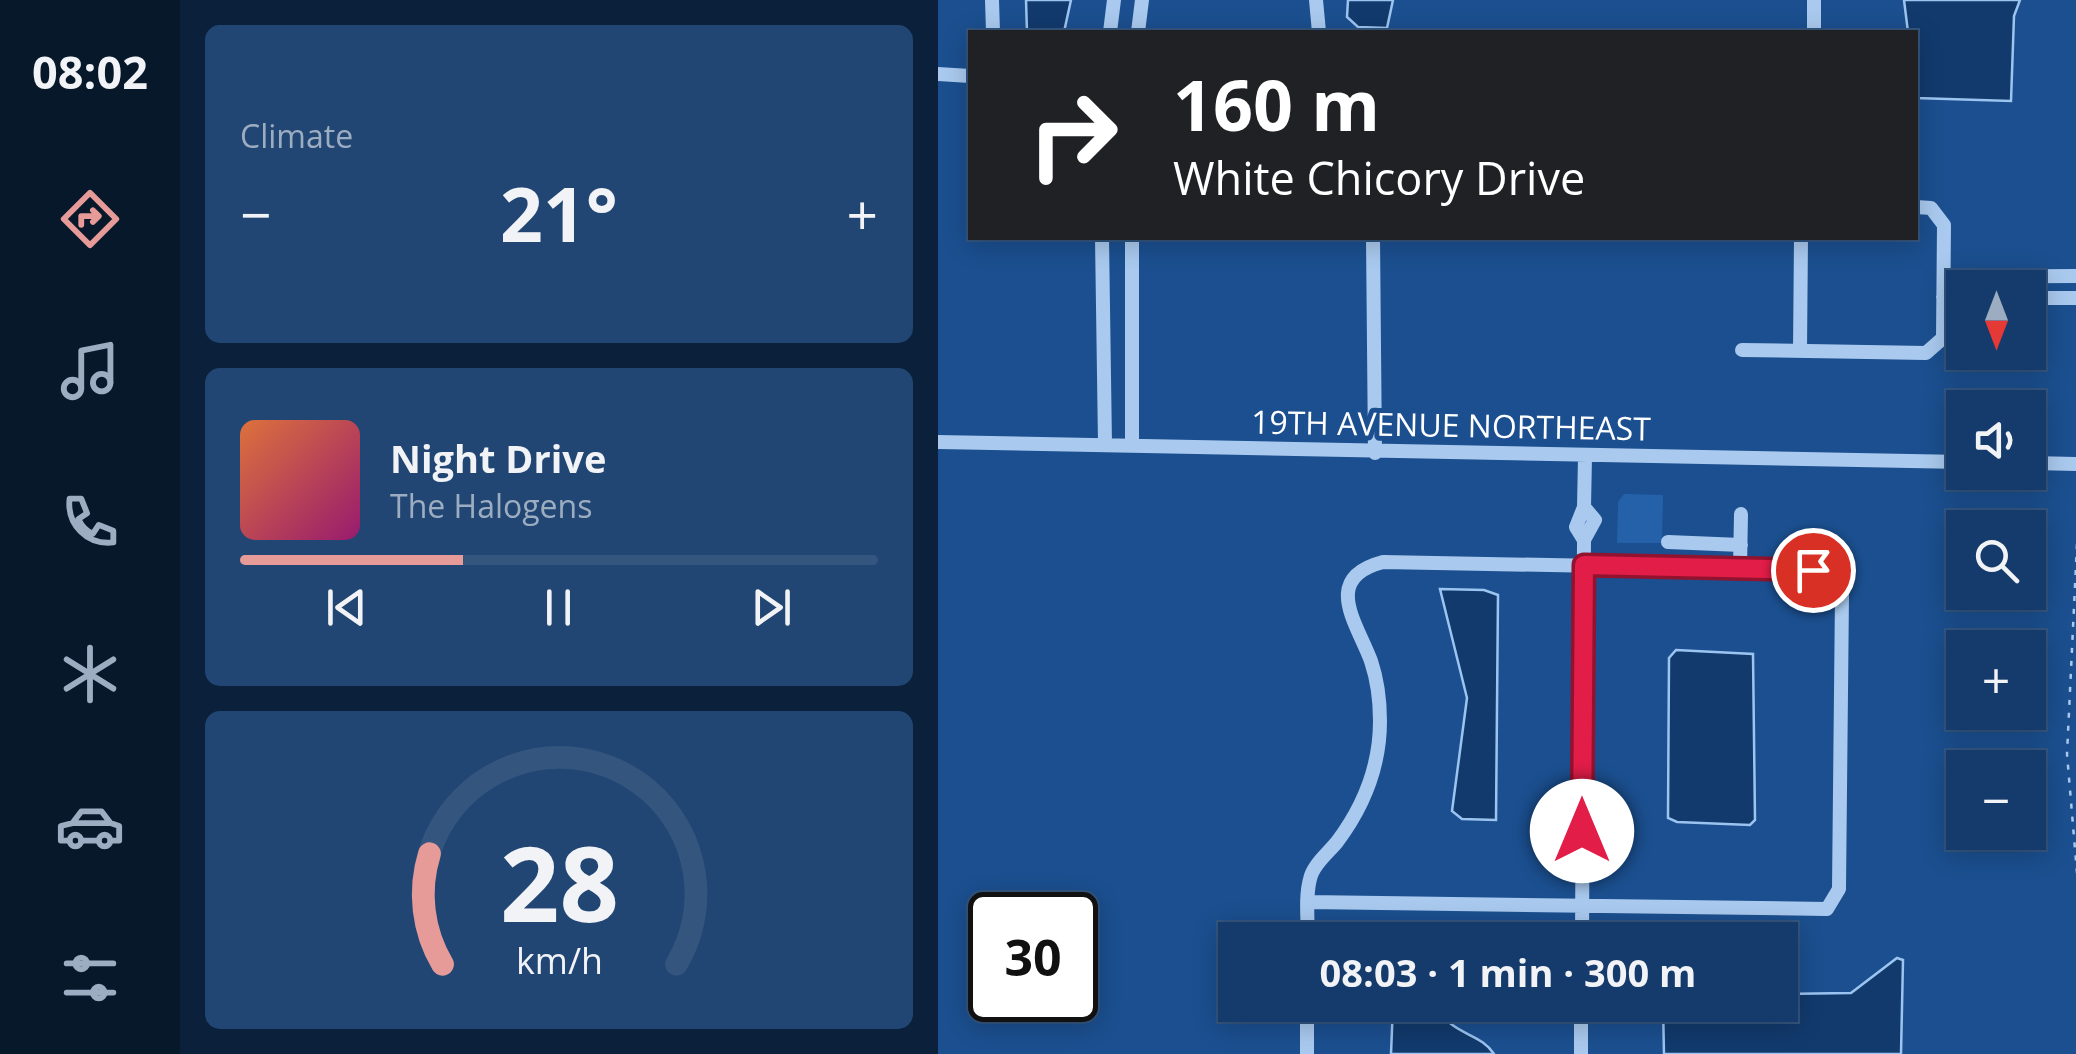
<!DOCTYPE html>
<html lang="en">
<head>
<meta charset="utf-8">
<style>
	:root { --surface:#143b6b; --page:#214673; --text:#f1f3f6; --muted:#9dadc1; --line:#33557e; --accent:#e69b98 }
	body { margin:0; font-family:"Open Sans",sans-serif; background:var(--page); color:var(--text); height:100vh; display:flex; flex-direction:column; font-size:38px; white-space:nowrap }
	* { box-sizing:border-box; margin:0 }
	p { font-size:32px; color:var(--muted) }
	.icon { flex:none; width:55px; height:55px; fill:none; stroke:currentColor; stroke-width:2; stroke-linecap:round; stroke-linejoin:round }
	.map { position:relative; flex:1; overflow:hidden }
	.drawer { display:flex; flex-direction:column; gap:25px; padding:25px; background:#0b203b; width:758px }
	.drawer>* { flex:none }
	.banner { position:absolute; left:30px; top:30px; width:950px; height:210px; border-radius:0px; box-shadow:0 5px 25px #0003,0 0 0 2px var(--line); background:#202124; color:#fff; overflow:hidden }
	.needle { width:65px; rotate:180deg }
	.fabs { position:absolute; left:1008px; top:270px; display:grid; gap:20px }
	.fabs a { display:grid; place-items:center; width:100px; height:100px; border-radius:0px; background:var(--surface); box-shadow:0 5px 25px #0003,0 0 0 2px var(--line); font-size:50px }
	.speed { position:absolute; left:30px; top:892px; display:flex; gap:20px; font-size:50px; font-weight:700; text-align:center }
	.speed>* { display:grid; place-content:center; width:130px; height:130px; border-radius:50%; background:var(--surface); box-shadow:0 5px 25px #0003,0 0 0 2px var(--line); line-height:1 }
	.speed .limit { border:5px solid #111; border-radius:15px; background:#fff; color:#111 }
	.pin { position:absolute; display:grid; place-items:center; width:85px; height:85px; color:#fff; margin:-42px; border:5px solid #fff; border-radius:50%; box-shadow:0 2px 10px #0007 }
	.me { position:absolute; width:110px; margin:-55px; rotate:0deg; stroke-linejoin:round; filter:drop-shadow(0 0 8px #0008) }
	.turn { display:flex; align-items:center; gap:35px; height:210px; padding:0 40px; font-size:45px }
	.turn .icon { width:130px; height:130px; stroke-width:2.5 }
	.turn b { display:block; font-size:70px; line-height:85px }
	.big { font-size:75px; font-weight:700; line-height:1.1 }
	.drawer .widget { flex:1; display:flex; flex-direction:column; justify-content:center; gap:15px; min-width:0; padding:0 35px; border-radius:15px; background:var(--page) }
	.drawer .dial { align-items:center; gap:0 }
	.dial svg { height:260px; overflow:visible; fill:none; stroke:var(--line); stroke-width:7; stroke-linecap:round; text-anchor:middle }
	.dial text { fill:var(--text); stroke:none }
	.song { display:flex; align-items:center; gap:30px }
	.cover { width:120px; height:120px; border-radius:15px; background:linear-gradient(135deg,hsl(20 70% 55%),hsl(320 70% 35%)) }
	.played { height:10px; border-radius:5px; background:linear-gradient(90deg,var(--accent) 35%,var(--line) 35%) }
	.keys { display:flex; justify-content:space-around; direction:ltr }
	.heat { display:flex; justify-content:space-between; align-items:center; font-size:55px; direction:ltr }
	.trip { position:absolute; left:280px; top:922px; width:580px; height:100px; border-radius:0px; background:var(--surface); box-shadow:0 5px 25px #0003,0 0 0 2px var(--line); font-weight:700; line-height:100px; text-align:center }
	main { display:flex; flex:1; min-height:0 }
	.tab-bar { display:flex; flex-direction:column; width:180px; justify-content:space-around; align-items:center; background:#08182b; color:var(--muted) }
	.tab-bar .icon { width:70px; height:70px }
	.tab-bar .active { color:var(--accent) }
	.tab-bar b { font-size:45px; color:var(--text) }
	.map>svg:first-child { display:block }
	.green { fill:#2461a8 }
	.water { fill:#123a6d; stroke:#9cc4f0; stroke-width:2.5 }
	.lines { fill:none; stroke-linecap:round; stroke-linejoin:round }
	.path { stroke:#a9c9ee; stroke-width:2.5; stroke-dasharray:5 8; stroke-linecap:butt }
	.minor { stroke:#a9c9ee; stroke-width:14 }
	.route-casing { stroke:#92132f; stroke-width:25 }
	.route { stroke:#e11d48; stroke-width:18 }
	.labels { text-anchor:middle; stroke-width:10; stroke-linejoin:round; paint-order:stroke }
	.street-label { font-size:32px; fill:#fff; stroke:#1b4f8f }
</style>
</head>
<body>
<main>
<nav class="tab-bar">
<b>08:02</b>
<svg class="icon active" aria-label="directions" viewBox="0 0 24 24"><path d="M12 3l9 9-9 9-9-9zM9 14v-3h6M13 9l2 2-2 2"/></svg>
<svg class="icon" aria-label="music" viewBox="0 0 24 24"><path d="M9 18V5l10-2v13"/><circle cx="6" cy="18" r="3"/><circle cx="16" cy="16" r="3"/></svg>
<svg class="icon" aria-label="phone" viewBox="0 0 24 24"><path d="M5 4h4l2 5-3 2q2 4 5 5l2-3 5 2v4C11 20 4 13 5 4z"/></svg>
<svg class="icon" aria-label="climate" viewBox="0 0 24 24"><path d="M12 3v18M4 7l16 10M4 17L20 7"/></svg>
<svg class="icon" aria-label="car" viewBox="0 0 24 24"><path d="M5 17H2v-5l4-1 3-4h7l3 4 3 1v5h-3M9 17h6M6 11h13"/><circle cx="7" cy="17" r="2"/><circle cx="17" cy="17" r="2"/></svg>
<svg class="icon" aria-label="filters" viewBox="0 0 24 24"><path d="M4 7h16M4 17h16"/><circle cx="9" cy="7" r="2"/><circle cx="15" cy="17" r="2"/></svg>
</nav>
<section class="drawer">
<div class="widget"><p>Climate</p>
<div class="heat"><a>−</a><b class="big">21°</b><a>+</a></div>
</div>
<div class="widget">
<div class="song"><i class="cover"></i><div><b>Night Drive</b><p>The Halogens</p></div></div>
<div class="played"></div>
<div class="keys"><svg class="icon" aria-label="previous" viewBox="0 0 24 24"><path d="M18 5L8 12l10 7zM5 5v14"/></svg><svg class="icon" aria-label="pause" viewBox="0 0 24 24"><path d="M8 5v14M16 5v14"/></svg><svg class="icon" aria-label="next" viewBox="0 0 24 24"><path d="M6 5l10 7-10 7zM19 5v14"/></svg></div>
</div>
<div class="widget dial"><svg viewBox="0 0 100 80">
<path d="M14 69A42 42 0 1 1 86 69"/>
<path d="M14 69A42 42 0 0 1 10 35" stroke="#e69b98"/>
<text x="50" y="56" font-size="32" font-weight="700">28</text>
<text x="50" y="72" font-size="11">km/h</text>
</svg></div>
</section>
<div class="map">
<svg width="1139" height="1054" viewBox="0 0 1139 1054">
	<rect width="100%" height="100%" fill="#1b4f8f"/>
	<!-- green -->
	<path class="green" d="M686 494 725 495 724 543H679L680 502Z"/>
	<!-- water -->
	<path class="water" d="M88 0H133L126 32H89Z
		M410 0H455L449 28 420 27 409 17Z
		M966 0H1082L1076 16 1073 101 978 98V32H970Z
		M502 589 546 590 560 595 558 820 524 819 514 811 529 698Z
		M738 650 815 654 817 820 812 825 739 822 730 818 731 658Z
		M959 958 965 960 963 1054H726L725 1005H842L843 994 913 993Z
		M455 1005H496C516 1037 542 1032 556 1054H453Z"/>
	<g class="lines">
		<!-- path -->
		<path class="path" d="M1139 544 1129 754 1139 873"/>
		<!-- minor -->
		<path class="minor" d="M54 0 55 32
			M378 0 381 32
			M876 0V32
			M172 32 176 0
			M200 32 204 0
			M0 74 32 76
			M164 238 167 444
			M194 238V445
			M435 238 437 453
			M1006 277 1139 276
			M1005 297 1025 298
			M1090 298H1139
			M804 350 988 353 1005 338 1006 225 993 208 978 207
			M862 351 863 238
			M0 442 1025 462
			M1090 463 1139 464
			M646 507 657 520 646 540
			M730 542 803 545
			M802 568 803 514
			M370 940C370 921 367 897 372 879 375 865 390 853 399 842 426 806 442 766 442 721 442 702 439 679 433 661 419 623 383 578 445 562L875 570 888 572 899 581 904 594 901 889 889 909 370 902
			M644 940 646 540 638 527 646 507 647 457
			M369 1054V1005
			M643 1054V1005"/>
	</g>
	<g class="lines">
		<!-- route casing -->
		<g class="route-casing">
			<path id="route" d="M644 831 646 565 875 570"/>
		</g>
		<!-- route -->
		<use href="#route" class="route"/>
	</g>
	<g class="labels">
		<!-- street labels -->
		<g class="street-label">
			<text transform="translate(513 426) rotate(1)" y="11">19TH AVENUE NORTHEAST</text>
		</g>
	</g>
</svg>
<div class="fabs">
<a><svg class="needle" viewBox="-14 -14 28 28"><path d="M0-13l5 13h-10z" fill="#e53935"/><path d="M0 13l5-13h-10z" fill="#9dadc1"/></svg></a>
<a><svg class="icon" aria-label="sound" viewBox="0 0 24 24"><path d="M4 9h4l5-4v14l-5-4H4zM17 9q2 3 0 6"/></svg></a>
<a><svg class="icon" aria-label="search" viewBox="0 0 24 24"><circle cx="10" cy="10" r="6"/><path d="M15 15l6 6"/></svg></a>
<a>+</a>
<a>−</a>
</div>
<div class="speed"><div class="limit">30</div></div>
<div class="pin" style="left:875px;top:570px;background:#d93025"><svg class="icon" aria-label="arrive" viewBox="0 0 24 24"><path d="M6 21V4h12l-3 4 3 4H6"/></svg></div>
<svg class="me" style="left:644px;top:831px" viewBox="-20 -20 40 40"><circle r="19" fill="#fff"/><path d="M0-13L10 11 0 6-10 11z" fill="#e11d48"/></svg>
<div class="trip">08:03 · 1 min · 300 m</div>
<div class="banner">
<div class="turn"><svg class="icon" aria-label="right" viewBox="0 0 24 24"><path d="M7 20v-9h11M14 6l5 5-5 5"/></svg><div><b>160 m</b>White Chicory Drive</div></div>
</div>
</div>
</main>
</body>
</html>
